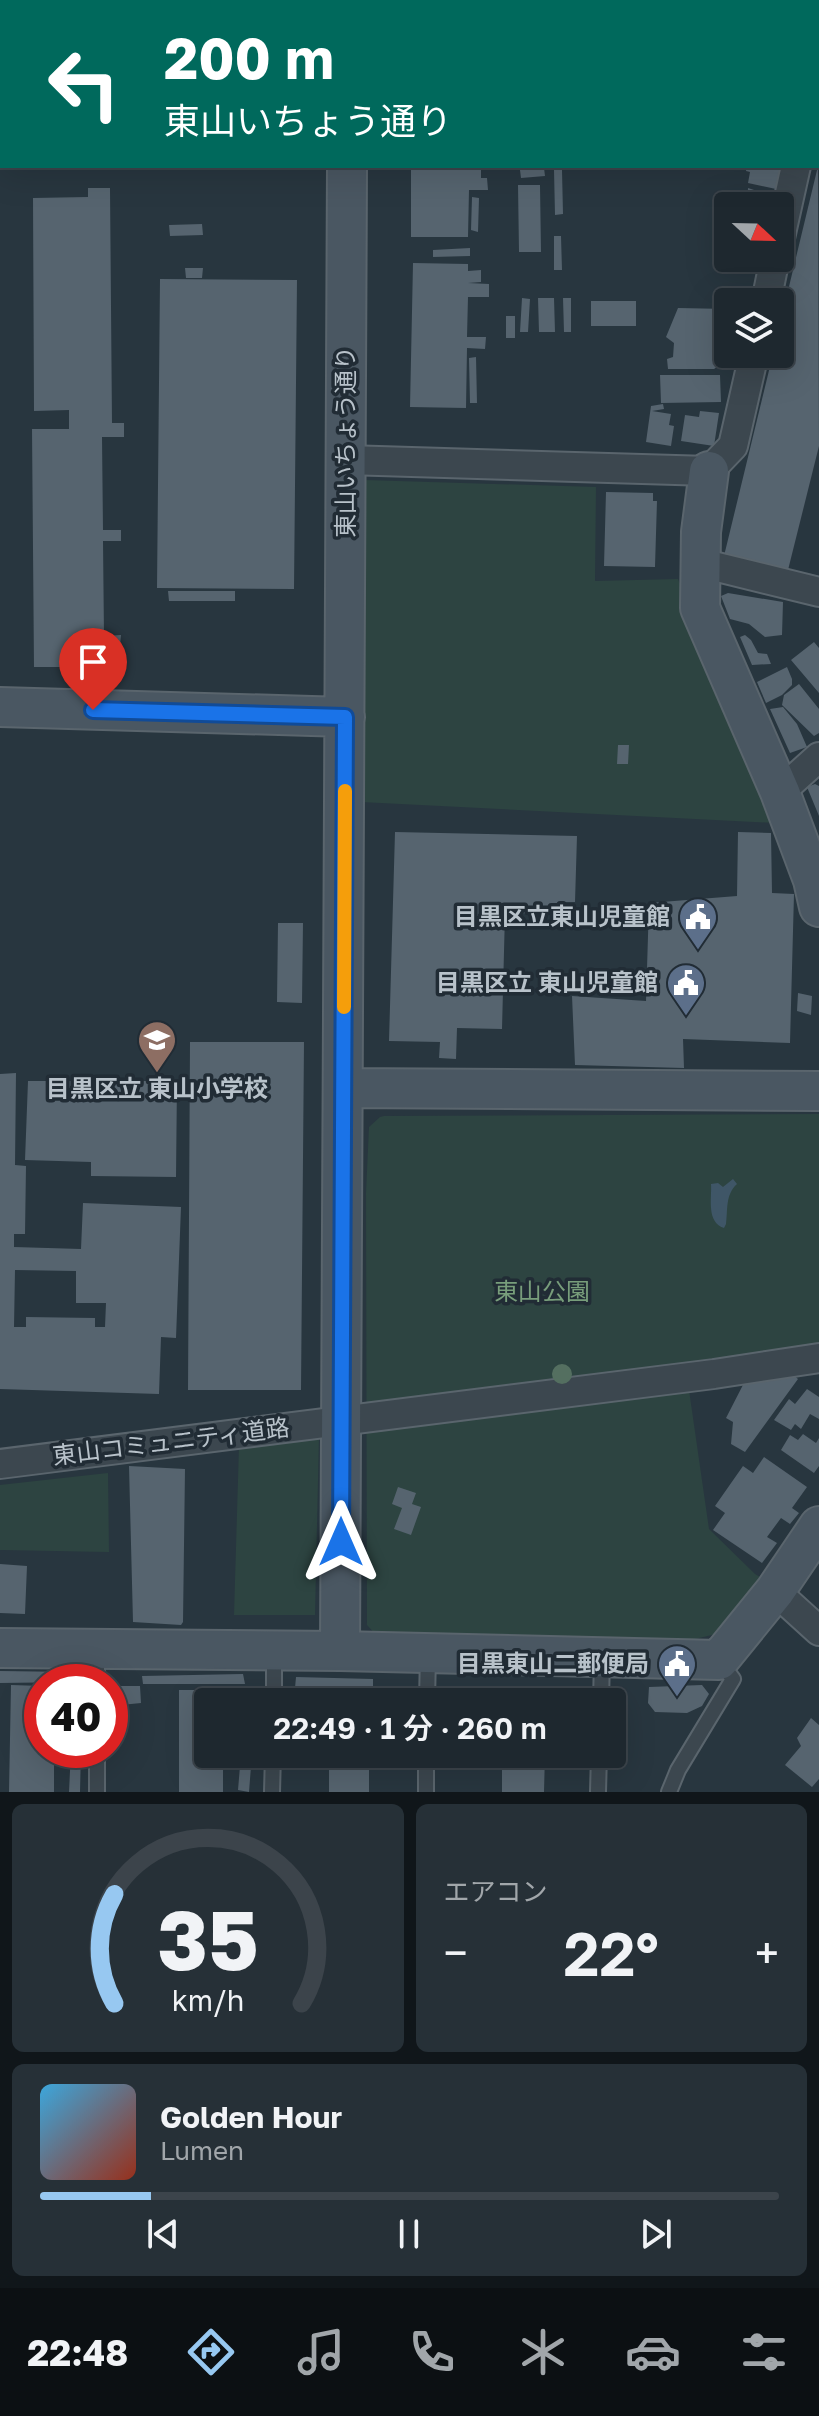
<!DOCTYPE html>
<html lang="ja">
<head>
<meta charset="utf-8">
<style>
	:root { --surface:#1e282f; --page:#263037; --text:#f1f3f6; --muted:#a1a6aa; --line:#3c444b; --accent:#97c8f1 }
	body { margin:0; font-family:"Golos Text","Noto Sans JP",sans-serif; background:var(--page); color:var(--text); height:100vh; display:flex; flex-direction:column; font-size:30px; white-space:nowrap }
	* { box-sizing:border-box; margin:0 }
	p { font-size:26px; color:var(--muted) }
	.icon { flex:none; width:44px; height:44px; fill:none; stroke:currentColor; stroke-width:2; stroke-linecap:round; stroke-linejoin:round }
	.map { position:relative; height:1792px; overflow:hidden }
	.side { display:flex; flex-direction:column; gap:12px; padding:12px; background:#10161a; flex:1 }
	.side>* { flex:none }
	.banner { position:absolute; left:0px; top:0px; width:820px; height:168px; box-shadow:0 8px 32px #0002,0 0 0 2px var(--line); background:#00695c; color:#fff; overflow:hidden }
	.needle { width:52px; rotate:112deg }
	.tools { position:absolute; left:714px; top:192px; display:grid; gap:16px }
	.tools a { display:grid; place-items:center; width:80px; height:80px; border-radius:8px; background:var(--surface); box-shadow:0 8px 32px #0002,0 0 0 2px var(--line); font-size:40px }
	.speed { position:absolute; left:24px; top:1664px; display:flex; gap:16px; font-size:40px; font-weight:700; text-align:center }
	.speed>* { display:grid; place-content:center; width:104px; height:104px; border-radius:50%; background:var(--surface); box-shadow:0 8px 32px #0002,0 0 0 2px var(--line); line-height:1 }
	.speed .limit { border:12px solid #d22; background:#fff; color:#111 }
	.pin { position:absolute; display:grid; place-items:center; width:68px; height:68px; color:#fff; margin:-82px -34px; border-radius:50% 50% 50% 0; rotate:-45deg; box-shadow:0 0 8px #0007 }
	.pin .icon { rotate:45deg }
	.me { position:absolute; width:88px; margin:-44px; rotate:0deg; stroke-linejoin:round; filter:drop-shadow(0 0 6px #0008) }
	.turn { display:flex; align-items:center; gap:28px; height:168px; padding:0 32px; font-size:36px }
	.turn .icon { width:104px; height:104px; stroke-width:2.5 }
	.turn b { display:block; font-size:56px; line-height:68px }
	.big { font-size:60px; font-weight:600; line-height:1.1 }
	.side .widget { flex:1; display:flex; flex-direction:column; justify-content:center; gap:12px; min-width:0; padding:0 28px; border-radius:12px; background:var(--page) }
	.side .dial { align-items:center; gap:0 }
	.dial svg { height:208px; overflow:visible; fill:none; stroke:var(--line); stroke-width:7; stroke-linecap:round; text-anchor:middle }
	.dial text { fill:var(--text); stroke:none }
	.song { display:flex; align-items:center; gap:24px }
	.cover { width:96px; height:96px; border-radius:12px; background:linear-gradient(135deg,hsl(200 70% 55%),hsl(10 70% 35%)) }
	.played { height:8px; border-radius:4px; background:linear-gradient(90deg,var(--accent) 15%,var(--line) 15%) }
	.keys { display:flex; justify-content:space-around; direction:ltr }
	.heat { display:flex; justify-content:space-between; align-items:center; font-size:44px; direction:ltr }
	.side .tiles { flex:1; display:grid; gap:12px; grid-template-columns:1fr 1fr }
	.widget:last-child { grid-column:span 2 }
	.trip { position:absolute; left:194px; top:1688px; width:432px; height:80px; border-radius:8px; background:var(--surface); box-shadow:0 8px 32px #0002,0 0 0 2px var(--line); font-weight:600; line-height:80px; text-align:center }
	.menu { display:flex; height:128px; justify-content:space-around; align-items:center; background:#0c1013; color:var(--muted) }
	.menu .icon { width:56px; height:56px }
	.menu .current { color:var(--accent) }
	.menu b { font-size:36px; color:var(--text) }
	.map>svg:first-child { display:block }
	.green { fill:#2d4441 }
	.water { fill:#3f5667 }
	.building { fill:#56646f; fill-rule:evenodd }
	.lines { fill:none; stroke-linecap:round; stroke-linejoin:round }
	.lane-casing { stroke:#5a656d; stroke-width:18 }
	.street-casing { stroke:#5a656d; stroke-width:32 }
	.secondary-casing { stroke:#5a656d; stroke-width:42 }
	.lane { stroke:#3c474f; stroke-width:14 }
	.street { stroke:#3c474f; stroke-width:28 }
	.secondary { stroke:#4a5762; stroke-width:38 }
	.tree { fill:#546f60 }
	.route-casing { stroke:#114b97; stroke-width:20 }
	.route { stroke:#1a73e8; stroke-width:14 }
	.slow { stroke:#f59e0b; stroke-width:14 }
	.labels { text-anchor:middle; stroke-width:7; stroke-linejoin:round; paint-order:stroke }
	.street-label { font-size:24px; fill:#b8c2ca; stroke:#212c35 }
	.poi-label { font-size:24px; font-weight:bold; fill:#b8c2ca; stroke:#212c35; text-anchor:end }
	.park-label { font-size:24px; fill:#789e7b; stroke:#212c35 }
</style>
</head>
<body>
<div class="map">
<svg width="819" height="1792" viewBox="0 0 819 1792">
	<rect width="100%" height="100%" fill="#28363f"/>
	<!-- green -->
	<path class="green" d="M365 480 596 487 595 581 678 579 776 823 361 802Z
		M819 1114V1372L689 1390 709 1529 755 1574 767 1581 720 1633 691 1640 377 1636 367 1625 366 1193 369 1127 380 1117 384 1116Z
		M319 1436 315 1615H234L239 1446Z
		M108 1473 109 1552 0 1550V1485Z"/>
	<!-- water -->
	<path class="water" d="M733 1179 737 1184C725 1195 728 1210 726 1224L724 1228C706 1222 712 1198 711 1184L718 1183 723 1187Z"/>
	<!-- building -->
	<path class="building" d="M411 166 481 167V178H487L488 190H469L468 237H411Z
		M747 166H781L776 189 748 183 750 172 746 171Z
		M818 166 819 446 787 574 724 556 773 354H780V324Z
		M544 168 545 176 521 178 520 170Z
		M554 170H562L563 214 555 215Z
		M518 185H540L541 252H519Z
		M88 188H110L112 423H124V437H102L103 530H121V541H103L104 636 121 635 120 646H102V667H34L32 429H69V410L34 411 33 198 88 197Z
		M748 188 775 197 772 206H747Z
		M472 197 479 198 478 232 471 230Z
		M202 224 203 235 170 236 169 225Z
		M554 236H561L562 270H554Z
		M470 248V256L433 257V250Z
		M413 263 468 264V271L481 270V282L468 283 489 284V297H468L467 337H486L485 349 467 348 466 408 410 407Z
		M185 268H203L202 278H186Z
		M160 279 297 280 294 589 157 588Z
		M522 298 530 299 528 332H520Z
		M538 298H554L555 332H539Z
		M563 298H571V332H564Z
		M591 301H636V326H591Z
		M678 308 728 309 727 351 721 364 714 369H668L667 359 673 357 674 343 666 337Z
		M506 316H515V338H506Z
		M476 357 477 403H470L469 358Z
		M660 375H720L721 402 661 403Z
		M663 404 664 409 652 411 671 414 669 425 674 426 671 446 646 442 651 406Z
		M700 411 719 413 714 446 681 441 685 415 699 417Z
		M606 492 653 493V501H657L655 567 604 566Z
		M168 591H235V601H169Z
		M728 593 783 602 782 635 765 637 749 624 730 619 721 596Z
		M745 635 751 640 758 653 767 654 771 664 752 665 740 637Z
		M814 642 819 648V693L791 660Z
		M787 667 792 679V685L782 695 766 703 757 682Z
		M799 684 819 709V733L814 736 782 705 784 695Z
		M783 707 797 724 807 747 790 753 770 709Z
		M618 745H629L628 764H617Z
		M815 784 819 786V816L807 787Z
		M395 832 577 836 575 902H560L556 914 505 913 502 1029 457 1028 456 1059 439 1058 440 1042 389 1041Z
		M738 832 771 833 772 893 794 894 790 1043 683 1039 684 1068 575 1065 572 996 646 1001 649 903 737 896Z
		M278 923H303L302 1003 277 1002Z
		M798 993 812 996 811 1015 797 1011Z
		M190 1042H304L301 1390H188Z
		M16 1073 15 1165 26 1166 25 1234H14V1247L81 1249 83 1203 181 1207 176 1338 161 1337 159 1394 0 1389V1074ZM15 1270 76 1271V1303H106L105 1327H95V1318L26 1317V1327H14Z
		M28 1081H177L176 1177 91 1176V1162L25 1160Z
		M793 1375 798 1379 745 1452 731 1444 733 1422 726 1418 745 1381Z
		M807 1389 819 1397V1419L810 1414 801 1429 795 1424 791 1430 774 1420 789 1399 795 1404Z
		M803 1434 816 1443 819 1438V1466L814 1473 781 1450 790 1435 798 1440Z
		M764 1457 807 1487 792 1508 799 1513 790 1524 781 1518 767 1537 777 1543 762 1563 713 1530 725 1513 715 1506 743 1466 753 1473Z
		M129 1466 185 1469 183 1622 181 1625 133 1622Z
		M398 1487 416 1493 412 1504 421 1507 411 1535 394 1529 402 1508 392 1504Z
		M0 1564 27 1566 25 1614 0 1613Z
		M0 1671 74 1672 76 1682 0 1683Z
		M243 1674 245 1684H143L142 1676Z
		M296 1677 373 1679V1690L295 1688Z
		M11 1685 42 1686V1750H54V1792H9Z
		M702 1685 709 1694 702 1706 687 1713 655 1712 648 1703 649 1687Z
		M120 1686H140L141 1703 121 1705Z
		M179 1690H215V1702H208V1754H223V1792H179Z
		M811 1718 819 1725V1779L812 1787 785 1765 801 1746 797 1738Z
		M71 1750 81 1751 80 1792H69Z
		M241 1754H252L249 1792 238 1790Z
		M329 1754H369V1792H329Z
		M502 1754H545L544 1792H502Z"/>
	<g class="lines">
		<!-- lane casing -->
		<g class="lane-casing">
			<path id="lane" d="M0 1 48 0
				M0 119H2
				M97 1682V1649
				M274 1702V1650
				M427 1702 428 1653
				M601 1702 602 1658
				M97 1792V1750
				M272 1792 273 1754
				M426 1792V1754
				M598 1792 599 1754
				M669 1792 678 1770 733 1679 720 1662"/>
		</g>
		<!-- street casing -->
		<g class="street-casing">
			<path id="street" d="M818 68 819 64
				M780 238 796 166
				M766 302 775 258
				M346 460 709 471 733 446 754 354
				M701 563 819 592
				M780 792 819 757
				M0 1464 714 1374 819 1358
				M775 1591 819 1631"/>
		</g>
		<!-- secondary casing -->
		<g class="secondary-casing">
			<path id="secondary" d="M348 2V0
				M709 471 701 532 700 608 780 792 813 880 819 907
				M0 707 345 717
				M343 1088 819 1091
				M0 1648 340 1651 719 1660 775 1591 819 1526
				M340 1651 347 166"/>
		</g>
		<!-- lane -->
		<use href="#lane" class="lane"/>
		<!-- street -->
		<use href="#street" class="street"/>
		<!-- secondary -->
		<use href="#secondary" class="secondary"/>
	</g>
	<!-- trees -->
	<circle class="tree" cx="562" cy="1374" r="10"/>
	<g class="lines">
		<!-- route casing -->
		<g class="route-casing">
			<path id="route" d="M93 710 345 717 341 1542"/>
		</g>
		<!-- route -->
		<use href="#route" class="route"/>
		<!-- slow -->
		<path class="slow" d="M344 1007 345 791"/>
	</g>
	<!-- icons -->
	<defs>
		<g id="civic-pin" transform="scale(2)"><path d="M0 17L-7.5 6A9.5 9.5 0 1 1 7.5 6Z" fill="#5c6f8a" stroke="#212c35"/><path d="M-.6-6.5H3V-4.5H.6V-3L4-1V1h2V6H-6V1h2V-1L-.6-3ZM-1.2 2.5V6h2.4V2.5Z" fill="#fff"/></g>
		<g id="school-pin" transform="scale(2)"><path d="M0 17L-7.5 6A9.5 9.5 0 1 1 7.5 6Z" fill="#8d6e63" stroke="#212c35"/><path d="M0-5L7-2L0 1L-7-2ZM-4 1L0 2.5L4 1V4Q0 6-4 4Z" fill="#fff"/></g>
	</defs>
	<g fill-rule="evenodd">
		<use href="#civic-pin" x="698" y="917"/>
		<use href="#civic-pin" x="686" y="983"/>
		<use href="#school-pin" x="157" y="1040"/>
		<use href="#civic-pin" x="677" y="1664"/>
	</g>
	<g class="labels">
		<!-- street labels -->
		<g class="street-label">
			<text transform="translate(346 442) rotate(-90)" y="8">東山いちょう通り</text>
			<text transform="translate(171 1442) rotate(-7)" y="8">東山コミュニティ道路</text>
		</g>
		<!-- poi labels -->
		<g class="poi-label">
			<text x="670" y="925">目黒区立東山児童館</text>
			<text x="658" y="991">目黒区立 東山児童館</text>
			<text x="157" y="1097" text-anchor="middle">目黒区立 東山小学校</text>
			<text x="649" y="1672">目黒東山二郵便局</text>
		</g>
		<!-- park labels -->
		<g class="park-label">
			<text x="542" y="1300">東山公園</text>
		</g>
	</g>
</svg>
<div class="tools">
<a><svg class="needle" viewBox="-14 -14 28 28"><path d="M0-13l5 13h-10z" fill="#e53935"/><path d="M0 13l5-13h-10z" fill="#a1a6aa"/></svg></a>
<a><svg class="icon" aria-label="layers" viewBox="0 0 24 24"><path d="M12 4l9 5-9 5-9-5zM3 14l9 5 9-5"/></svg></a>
</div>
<div class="speed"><div class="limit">40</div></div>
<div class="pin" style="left:93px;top:710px;background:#d93025"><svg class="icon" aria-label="arrive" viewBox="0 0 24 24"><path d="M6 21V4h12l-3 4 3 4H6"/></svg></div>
<svg class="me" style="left:341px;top:1542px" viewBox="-20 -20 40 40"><path d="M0-17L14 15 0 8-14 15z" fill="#1a73e8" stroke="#fff" stroke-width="4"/></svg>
<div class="trip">22:49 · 1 分 · 260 m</div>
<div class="banner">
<div class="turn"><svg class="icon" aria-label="left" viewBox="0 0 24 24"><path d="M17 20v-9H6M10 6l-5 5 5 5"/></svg><div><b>200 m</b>東山いちょう通り</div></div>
</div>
</div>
<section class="side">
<div class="tiles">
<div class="widget dial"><svg viewBox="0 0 100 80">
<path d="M14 69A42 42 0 1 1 86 69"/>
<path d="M14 69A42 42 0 0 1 14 27" stroke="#97c8f1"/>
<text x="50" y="56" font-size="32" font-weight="700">35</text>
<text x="50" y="72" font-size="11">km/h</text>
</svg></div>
<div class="widget"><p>エアコン</p>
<div class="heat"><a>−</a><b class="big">22°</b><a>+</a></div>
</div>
<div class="widget">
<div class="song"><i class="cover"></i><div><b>Golden Hour</b><p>Lumen</p></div></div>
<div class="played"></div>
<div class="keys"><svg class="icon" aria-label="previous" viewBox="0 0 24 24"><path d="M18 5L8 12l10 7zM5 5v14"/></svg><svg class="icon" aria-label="pause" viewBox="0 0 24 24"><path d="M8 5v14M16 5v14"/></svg><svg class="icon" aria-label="next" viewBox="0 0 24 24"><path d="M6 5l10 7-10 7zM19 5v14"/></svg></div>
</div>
</div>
</section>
<nav class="menu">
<b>22:48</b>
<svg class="icon current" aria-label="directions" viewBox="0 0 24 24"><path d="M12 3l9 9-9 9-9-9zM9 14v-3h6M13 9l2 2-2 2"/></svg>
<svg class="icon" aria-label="music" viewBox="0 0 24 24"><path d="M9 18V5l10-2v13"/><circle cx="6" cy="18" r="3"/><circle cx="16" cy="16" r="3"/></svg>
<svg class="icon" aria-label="phone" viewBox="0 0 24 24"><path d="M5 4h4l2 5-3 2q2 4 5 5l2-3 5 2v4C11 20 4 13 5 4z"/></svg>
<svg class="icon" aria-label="climate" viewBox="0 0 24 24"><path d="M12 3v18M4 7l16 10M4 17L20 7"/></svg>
<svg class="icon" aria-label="car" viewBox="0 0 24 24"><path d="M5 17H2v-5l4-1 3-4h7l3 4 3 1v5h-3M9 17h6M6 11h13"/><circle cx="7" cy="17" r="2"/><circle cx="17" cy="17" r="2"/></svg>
<svg class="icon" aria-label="filters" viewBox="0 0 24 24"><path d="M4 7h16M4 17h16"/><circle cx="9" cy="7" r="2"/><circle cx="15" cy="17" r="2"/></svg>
</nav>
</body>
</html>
